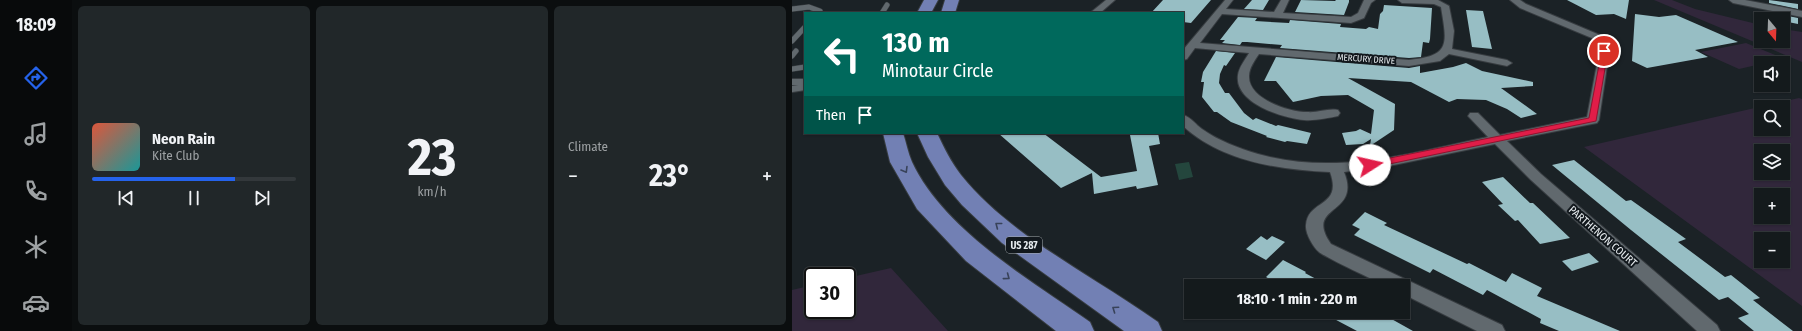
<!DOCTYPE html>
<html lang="en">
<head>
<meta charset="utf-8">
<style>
	:root { --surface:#141a1c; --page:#212729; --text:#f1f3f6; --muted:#9da1a3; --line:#33383b; --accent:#2563eb }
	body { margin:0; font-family:"Fira Sans Condensed",sans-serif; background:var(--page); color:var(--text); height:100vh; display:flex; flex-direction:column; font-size:15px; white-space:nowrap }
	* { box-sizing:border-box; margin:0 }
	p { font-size:13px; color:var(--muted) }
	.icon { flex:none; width:22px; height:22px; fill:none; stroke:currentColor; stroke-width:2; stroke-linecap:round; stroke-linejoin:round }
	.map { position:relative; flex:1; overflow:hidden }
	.details { display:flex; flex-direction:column; gap:6px; padding:6px; background:#0b0e0f; width:720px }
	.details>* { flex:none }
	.hud { position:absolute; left:12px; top:12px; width:380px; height:122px; border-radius:0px; box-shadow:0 1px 3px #0004,0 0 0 1px var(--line); background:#00695c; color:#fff; overflow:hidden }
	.needle { width:26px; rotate:161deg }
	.fabs { position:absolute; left:962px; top:12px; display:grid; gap:8px }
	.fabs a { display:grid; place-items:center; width:36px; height:36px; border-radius:0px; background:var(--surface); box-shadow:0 1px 3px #0004,0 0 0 1px var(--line); font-size:20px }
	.speed { position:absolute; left:12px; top:267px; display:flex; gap:8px; font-size:20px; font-weight:700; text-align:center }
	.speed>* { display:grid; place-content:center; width:52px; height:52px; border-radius:50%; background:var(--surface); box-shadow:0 1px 3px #0004,0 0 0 1px var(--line); line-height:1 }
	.speed .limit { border:2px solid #111; border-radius:6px; background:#fff; color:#111 }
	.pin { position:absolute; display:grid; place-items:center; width:34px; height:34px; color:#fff; margin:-17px; border:2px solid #fff; border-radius:50%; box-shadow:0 1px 4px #0007 }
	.me { position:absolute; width:44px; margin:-22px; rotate:80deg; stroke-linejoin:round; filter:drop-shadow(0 0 3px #0008) }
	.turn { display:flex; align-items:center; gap:14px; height:84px; padding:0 12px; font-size:18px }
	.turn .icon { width:52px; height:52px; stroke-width:2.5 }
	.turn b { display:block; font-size:28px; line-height:34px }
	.then { display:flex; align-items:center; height:38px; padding:0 12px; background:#0003; gap:8px; font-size:15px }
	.big { font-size:30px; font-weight:700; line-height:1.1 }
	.details .tile { flex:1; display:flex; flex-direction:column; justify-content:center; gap:6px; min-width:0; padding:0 14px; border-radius:6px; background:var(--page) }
	.details .dial { align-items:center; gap:0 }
	.dial b { font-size:52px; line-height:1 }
	.song { display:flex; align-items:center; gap:12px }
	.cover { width:48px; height:48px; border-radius:6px; background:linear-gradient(135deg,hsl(10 70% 55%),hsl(180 70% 35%)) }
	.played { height:4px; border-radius:2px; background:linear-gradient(90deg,var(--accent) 70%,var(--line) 70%) }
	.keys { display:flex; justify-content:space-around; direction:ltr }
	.heat { display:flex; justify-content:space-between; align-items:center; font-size:22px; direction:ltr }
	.details .tiles { flex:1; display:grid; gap:6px; grid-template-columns:repeat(3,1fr) }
	.trip { position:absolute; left:392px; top:279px; width:226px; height:40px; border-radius:0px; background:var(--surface); box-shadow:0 1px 3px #0004,0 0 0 1px var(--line); font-weight:700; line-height:40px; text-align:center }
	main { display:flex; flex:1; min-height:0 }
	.tabs { display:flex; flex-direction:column; width:72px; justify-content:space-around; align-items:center; background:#080a0b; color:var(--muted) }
	.tabs .icon { width:28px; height:28px }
	.tabs .selected { color:var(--accent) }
	.tabs b { font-size:18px; color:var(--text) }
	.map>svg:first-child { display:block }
	.green { fill:#31273b; fill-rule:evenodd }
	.water { fill:#24463d }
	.building { fill:#97bec4 }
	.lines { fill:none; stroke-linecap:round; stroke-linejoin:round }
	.service-far1-casing { stroke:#373c40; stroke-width:6 }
	.service-casing { stroke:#373c40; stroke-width:8 }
	.minor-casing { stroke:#373c40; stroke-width:2 }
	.primary-casing { stroke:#373c40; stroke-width:2 }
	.service-far1 { stroke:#61696e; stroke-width:5 }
	.service { stroke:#61696e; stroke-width:6 }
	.minor { fill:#61696e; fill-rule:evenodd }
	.primary { fill:#7280b4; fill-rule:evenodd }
	.oneway { stroke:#384259 }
	.route { fill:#e11d48; stroke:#92132f }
	.labels { text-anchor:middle; stroke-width:4; stroke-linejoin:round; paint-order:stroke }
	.far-street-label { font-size:9px; fill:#e6ebee; stroke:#12181d }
	.shield { fill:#12181d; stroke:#a6acaf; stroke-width:1 }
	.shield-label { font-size:10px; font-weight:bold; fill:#e6ebee }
	.street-label { font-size:11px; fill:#e6ebee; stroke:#12181d }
</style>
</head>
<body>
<main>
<nav class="tabs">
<b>18:09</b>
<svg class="icon selected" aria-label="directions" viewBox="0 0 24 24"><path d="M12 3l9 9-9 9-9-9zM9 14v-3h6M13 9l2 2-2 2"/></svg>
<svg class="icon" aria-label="music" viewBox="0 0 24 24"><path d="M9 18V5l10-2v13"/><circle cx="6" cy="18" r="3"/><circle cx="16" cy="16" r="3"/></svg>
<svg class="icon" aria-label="phone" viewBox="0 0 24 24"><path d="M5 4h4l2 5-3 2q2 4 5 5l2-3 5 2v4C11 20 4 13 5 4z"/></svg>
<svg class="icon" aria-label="climate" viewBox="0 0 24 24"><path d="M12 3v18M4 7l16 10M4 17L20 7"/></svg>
<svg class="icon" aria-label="car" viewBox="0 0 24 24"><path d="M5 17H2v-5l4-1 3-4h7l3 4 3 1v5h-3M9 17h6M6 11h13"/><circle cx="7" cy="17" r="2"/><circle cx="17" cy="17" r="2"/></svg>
</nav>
<section class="details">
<div class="tiles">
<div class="tile">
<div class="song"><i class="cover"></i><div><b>Neon Rain</b><p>Kite Club</p></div></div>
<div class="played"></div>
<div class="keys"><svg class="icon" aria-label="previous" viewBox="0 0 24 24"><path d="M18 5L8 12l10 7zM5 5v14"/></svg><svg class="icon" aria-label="pause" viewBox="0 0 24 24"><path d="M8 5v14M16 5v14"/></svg><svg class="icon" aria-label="next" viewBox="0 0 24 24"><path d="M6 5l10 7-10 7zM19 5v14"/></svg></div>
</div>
<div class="tile dial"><b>23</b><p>km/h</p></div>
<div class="tile"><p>Climate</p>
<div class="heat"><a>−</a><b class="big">23°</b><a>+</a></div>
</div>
</div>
</section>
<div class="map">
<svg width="1010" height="331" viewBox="0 0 1010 331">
	<rect width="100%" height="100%" fill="#1b2226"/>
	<!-- green -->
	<path class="green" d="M862 0H880L903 9 969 25V41H991V29L1010 32V62Z
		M954 43 993 59 969 63V64L947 69 909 52Z
		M1007 98 1010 99V306L792 147ZM969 107H991V129H969ZM969 151H991V173H969ZM969 195H991V217H969ZM969 239H991V261H969Z
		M99 268 156 331H0V290L21 285V310H55V278Z"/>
	<!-- water -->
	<path class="water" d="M397 162 401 177 387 180 383 164Z"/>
	<!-- building -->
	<path class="building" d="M371 0H419L399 23 391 22V13H359Z
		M460 0H477L471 10 452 9Z
		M509 0 543 1 544 0H557V2L552 15 503 12Z
		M775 0H837L834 19 822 14 804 15Z
		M977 0 1006 4V9L977 3Z
		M592 5 640 8 638 39 637 43 631 42 629 57 617 58 488 48 490 45 455 42H450L448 45 430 43 433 40H428L446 17 465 18 463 21 497 23 498 20 549 24 548 27 574 29 577 27 586 29 588 14 591 11Z
		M674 10 691 11 700 49 680 47Z
		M976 12 1006 18V24L991 21V19H975Z
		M843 14 867 17 884 15 946 42 903 50 916 57 855 68 840 61Z
		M424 51 443 53 434 66 432 65 428 74 427 83 433 93H437L452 113 461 120 464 118 484 126 486 125 519 133 515 144 495 141 493 142 474 137 475 136 439 122 425 112H422L410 97 412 82H409L411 72Z
		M484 57 617 68 628 66V73L661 67 674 63 690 71 741 82V86L709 88 745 114 729 118 715 109 694 100 665 99 657 102 619 82 556 78 603 104 602 130 578 146 579 139 571 144 554 145 550 133 564 131 568 129 579 134 582 110 556 95 529 96 501 102 484 81H472Z
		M206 133H251L309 177 345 171 338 135 366 133 368 144 357 146 366 185 345 189 344 186 302 194 300 173 269 188Z
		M782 160 834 201 839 200 894 239 886 242 933 277 939 275 968 298 961 300 1001 331H962L946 318 957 314 936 297 927 300 839 230 760 165Z
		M711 177 738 203H741L778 238 748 244 726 220 723 221 706 205 711 204 690 182Z
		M573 212 595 223 592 225 675 264 677 263 714 282 720 273 750 288 745 296 828 331H767L748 323 749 319 695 290 691 295 641 269 638 273 562 235 568 229 560 225Z
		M469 236 475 240 480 236 493 242 474 260 454 249Z
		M797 253 807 262 780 271 770 261Z
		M491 260 514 272 513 273 537 286H490L474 277Z
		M529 312H587L621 331H565Z"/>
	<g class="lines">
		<!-- service-far1 casing -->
		<g class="service-far1-casing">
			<path id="service-far1" d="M0 9 17 7 28 11 26 13
				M90 13 95 5
				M0 41 13 27
				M0 56 4 51
				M0 69 13 67"/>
		</g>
		<!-- service casing -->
		<g class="service-casing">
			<path id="service" d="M0 82H13
				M0 89 13 87"/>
		</g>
		<!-- minor casing -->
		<g class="minor-casing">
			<path id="minor" d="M314 0H323L308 13H298Z
				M433 0H441L434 9 482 12 489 0H497L491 13 559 17 566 13 572 0H583L579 3 572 18 559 23 430 14 408 43 617 60C659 56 655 44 649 7L642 4 610 3 606 0H646L657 6 662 31 660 49 715 60 720 63 715 66 657 54 648 61 617 66 467 54C463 60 457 68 457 76 456 99 497 112 515 112 526 113 536 108 546 110L548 113 546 116C536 118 523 121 512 120 491 118 442 103 446 75 447 67 453 60 457 53L403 48 395 59 391 60V50Z
				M718 0H728L734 4 815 38 817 53 807 120 805 123 715 141 749 174 925 325 928 331H905L739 180 703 144 597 166 552 172C570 216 511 204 539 244L710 325 713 331H685L611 294V286C606 286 601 287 596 286 591 285 531 256 527 252 521 247 513 233 514 225 516 199 551 208 538 172 487 170 429 161 391 126V115C399 117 404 125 410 129 427 141 446 148 466 154 545 176 618 153 696 137L676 116 678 113H686L708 135 795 117 807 53V41L728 8Z
				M937 0H953L1010 11V17L941 3Z"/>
		</g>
		<!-- primary casing -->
		<g class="primary-casing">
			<path id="primary" d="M132 0H146L139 13H125Z
				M153 0H167L163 13H149Z
				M91 133H111C114 142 116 153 120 162 152 230 238 280 298 322L302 331H264L174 261 125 209 98 162Z
				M125 133H145C152 148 159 162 169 175 205 220 257 251 305 282 326 295 346 308 366 322L370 331H332L210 243 170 205 153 185 136 157Z"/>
		</g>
		<!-- service-far1 -->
		<use href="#service-far1" class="service-far1"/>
		<!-- service -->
		<use href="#service" class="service"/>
		<!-- minor -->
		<use href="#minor" class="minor"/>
		<!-- primary -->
		<use href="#primary" class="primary"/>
	</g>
	<!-- one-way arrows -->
	<defs><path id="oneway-chevron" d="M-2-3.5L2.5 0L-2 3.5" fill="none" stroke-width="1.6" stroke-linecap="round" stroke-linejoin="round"/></defs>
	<g class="oneway">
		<use href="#oneway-chevron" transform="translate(113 170) rotate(59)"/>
		<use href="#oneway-chevron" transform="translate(206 225) rotate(-142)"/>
		<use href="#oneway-chevron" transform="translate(215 277) rotate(37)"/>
		<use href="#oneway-chevron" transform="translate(323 309) rotate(-145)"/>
	</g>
	<!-- route -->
	<path class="route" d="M810 49 816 51 804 121 578 168 574 165 578 162 797 118Z"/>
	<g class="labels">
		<!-- far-street labels -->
		<g class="far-street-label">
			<text transform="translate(574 59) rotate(4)" y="3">MERCURY DRIVE</text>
		</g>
		<!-- shield labels -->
		<rect class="shield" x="214" y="237" width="36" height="16" rx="3"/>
		<g class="shield-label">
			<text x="232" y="249">US 287</text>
		</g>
		<!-- street labels -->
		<g class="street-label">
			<text transform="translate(811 236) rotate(41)" y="4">PARTHENON COURT</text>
		</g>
	</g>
</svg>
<div class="fabs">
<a><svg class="needle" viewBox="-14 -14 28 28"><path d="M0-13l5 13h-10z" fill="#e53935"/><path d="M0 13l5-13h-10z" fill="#9da1a3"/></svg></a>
<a><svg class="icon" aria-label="sound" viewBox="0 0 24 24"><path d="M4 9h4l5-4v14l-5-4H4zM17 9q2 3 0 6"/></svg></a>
<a><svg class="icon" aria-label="search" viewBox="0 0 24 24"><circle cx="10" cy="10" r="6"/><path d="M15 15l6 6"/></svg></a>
<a><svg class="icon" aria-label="layers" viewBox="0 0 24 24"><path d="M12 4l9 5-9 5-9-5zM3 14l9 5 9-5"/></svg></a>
<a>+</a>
<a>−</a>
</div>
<div class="speed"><div class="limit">30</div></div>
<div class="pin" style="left:812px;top:51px;background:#d93025"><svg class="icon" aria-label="arrive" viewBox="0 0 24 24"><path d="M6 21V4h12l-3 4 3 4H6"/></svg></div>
<svg class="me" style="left:578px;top:165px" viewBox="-20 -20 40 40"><circle r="19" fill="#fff"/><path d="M0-13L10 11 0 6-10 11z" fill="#e11d48"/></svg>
<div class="trip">18:10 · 1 min · 220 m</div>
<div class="hud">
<div class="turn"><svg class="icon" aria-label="left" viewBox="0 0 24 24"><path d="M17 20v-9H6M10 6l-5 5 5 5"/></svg><div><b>130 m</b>Minotaur Circle</div></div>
<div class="then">Then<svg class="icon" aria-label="arrive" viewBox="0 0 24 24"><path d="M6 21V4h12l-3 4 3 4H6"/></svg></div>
</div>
</div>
</main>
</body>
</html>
